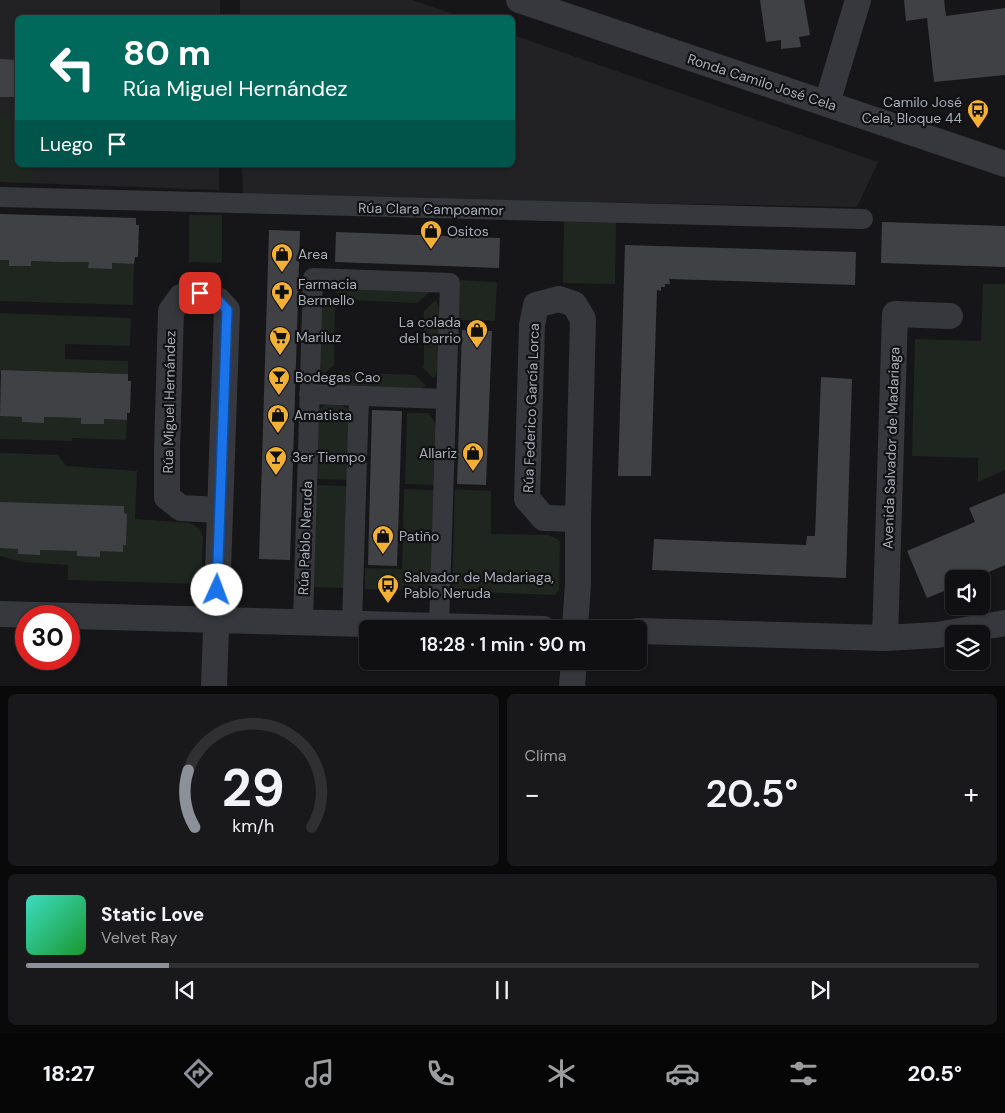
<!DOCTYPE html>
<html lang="es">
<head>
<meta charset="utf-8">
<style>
	:root { --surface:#101012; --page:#19191b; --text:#f1f3f6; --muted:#9c9d9f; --line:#303032; --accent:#8c9099 }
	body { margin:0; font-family:"DM Sans",sans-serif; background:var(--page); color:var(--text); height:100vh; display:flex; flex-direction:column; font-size:19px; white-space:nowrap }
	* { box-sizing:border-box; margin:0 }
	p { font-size:16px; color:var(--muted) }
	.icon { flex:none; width:28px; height:28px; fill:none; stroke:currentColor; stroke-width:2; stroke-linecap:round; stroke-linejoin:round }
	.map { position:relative; height:686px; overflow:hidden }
	.drawer { display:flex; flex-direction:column; gap:8px; padding:8px; background:#09090a; flex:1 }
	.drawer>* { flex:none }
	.guide { position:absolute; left:15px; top:15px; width:500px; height:152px; border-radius:8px; box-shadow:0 1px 4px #0004,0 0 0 1px var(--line); background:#00695c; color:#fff; overflow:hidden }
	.tools { position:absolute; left:945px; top:570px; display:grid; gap:10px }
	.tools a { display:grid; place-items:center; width:45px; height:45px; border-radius:8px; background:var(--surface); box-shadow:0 1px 4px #0004,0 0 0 1px var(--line); font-size:25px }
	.speed { position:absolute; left:15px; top:605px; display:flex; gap:10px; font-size:25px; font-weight:700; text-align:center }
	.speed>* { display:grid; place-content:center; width:65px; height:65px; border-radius:50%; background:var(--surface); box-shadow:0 1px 4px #0004,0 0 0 1px var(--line); line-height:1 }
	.speed .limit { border:8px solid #d22; background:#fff; color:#111 }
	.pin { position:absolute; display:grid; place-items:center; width:42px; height:42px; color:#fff; margin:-21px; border-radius:10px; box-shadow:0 2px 8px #0006 }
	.me { position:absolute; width:55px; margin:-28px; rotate:2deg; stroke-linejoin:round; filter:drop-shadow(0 0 4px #0008) }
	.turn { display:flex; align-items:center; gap:18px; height:105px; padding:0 25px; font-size:22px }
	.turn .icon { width:65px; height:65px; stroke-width:2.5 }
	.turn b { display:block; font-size:35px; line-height:42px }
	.then { display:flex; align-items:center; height:48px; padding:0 25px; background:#0003; gap:10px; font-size:19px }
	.big { font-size:38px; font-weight:600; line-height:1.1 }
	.drawer .widget { flex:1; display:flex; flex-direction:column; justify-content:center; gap:8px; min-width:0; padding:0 18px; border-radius:8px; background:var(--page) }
	.drawer .dial { align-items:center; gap:0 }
	.dial svg { height:130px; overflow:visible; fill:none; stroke:var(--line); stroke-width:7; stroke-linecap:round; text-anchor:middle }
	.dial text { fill:var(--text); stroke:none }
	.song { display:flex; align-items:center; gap:15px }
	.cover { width:60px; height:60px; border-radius:8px; background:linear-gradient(135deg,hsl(170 70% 55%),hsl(130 70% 35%)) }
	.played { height:5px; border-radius:2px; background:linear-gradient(90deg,var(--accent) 15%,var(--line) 15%) }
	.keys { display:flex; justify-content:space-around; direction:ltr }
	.heat { display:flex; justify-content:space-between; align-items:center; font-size:28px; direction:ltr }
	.drawer .tiles { flex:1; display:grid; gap:8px; grid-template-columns:1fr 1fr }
	.widget:last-child { grid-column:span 2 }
	.trip { position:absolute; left:359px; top:620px; width:288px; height:50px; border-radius:8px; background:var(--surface); box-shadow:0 1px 4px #0004,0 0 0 1px var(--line); font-weight:600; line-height:50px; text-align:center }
	.tabs { display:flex; height:80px; justify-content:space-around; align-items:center; background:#060607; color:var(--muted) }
	.tabs .icon { width:35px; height:35px }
	.tabs .on { color:var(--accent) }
	.tabs b { font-size:22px; color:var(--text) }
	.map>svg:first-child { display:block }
	.built { fill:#222225 }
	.green { fill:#1e261f }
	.building { fill:#404145 }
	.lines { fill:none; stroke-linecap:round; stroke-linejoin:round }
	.pedestrian { stroke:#37383d; stroke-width:20 }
	.minor { stroke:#37383d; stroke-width:26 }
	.route-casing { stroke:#114b97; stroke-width:12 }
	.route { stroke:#1a73e8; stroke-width:9 }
	.labels { text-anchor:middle; stroke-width:4.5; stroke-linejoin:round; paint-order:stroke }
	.street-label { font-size:14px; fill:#a8adb8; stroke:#111113 }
	.poi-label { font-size:14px; fill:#a8adb8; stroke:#111113; text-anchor:start }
</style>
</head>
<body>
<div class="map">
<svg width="1005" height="686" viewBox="0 0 1005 686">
	<rect width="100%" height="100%" fill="#161618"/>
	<!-- built -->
	<path class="built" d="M0 0H220V17L18 18V165H219V190L0 182Z
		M240 0H412L462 17H240Z
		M513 35 878 162 857 207 243 196 242 165H512Z"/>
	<!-- green -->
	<path class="green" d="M73 13 214 16V17L73 18Z
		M0 114H17L18 165H32V183L0 182Z
		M189 215H222V263L189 262Z
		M564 220 616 222 615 284 563 283Z
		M0 260H9V266H31V261L89 262V268H98L112 263 134 264 133 305 0 301Z
		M460 280 497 282 495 321 458 320Z
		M983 284H1005V470L978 482V458L912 456 915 339 981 341Z
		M337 288 423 290 429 293 417 303 349 300 343 301 334 290Z
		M326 297 336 308 335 311 334 365 323 375 319 364 321 310 324 300Z
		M436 300 440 311 439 365 436 376 433 378 423 368 424 364V311Z
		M0 313 131 318 130 346 65 344V359L128 361V374L1 370 0 375Z
		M341 372 415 375 426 386 421 389 334 385 330 382Z
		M340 404 348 409 351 413 350 480 314 479 318 410 325 405Z
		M407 413H428L433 419 436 427V485L405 484Z
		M0 416 22 417V422H44V417L81 418V424H104V419L127 420 126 440 72 438V441L0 439Z
		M0 453 57 455 67 466 137 471 135 519 190 523 200 529 203 537 201 584 68 580V565L23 562 0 556Z
		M314 485 349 486 346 588 311 587Z
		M404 489 435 490 432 591 365 589V568L402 569Z
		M455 489 491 491V534L548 535C553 537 557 538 560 542L559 590 555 595 452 591Z"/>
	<!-- building -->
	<path class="building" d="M760 0H804L810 35 799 37 801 47 781 49V40L766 42Z
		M904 0H944L946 16 1005 8V75L934 82 927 18 906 21Z
		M0 59 18 60V97H0Z
		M0 214 136 218V225H139L138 257H135L134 264 112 263V269L88 268 89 262H61L31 261V266H9V260H0Z
		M882 222 1005 226V267L881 263Z
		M269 230 300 231 290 560 259 559Z
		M336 232 500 238 499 268 335 262Z
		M625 245 856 252 855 285 669 279 670 284H665V287H661V291L657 290 651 476H618Z
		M462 330 492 331 486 485 457 484Z
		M1 370 128 374V381H131L130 413H127V420L104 419V424H81V418L44 417V423L22 422V417L0 416Z
		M821 377 852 379 846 578 652 570 654 539 806 545 807 536H815Z
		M372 410 402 411 397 566 368 565Z
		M1005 493V565L973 579H954V587L927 598 907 551 975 522 969 508Z
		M0 502 124 506V513L127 514 126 545H123V552L100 551V557L77 556V551L40 550V555L18 554V549L0 548Z"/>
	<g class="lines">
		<!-- pedestrian -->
		<path class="pedestrian" d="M0 197 863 219
			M309 394 446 399
			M303 622 313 278 450 283 439 626
			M352 624 359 396"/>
		<!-- minor -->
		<path class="minor" d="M519 0 1005 164
			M827 103 858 0
			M0 614 543 629
			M575 629 578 583V519L583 319 574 304 559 299 536 305 532 325 527 499 544 518 578 519
			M638 631 885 638 937 635 1005 623
			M885 638 895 314 950 316
			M214 686 227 310 218 300 200 293 181 297 171 311 167 450V497L181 508 220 510
			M572 686 574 661"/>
	</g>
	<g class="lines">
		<!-- route casing -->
		<g class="route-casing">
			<path id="route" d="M200 293 218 300 227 310 217 590"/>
		</g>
		<!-- route -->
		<use href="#route" class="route"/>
	</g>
	<!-- icons -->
	<defs>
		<g id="bus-pin" transform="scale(1.125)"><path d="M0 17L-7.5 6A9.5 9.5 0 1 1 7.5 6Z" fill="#f2b134" stroke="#111113"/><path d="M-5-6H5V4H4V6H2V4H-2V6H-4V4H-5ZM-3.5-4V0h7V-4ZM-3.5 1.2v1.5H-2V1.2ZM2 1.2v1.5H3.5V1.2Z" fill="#111"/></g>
		<g id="shop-pin" transform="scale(1.125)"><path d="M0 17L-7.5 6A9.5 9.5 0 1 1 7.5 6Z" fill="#f2b134" stroke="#111113"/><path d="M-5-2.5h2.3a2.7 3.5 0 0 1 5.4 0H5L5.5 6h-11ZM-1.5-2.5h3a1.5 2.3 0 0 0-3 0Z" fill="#111"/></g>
		<g id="pharmacy-pin" transform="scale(1.125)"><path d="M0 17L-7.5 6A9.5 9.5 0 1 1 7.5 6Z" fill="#f2b134" stroke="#111113"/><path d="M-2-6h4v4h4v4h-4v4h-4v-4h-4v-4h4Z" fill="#111"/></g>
		<g id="supermarket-pin" transform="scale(1.125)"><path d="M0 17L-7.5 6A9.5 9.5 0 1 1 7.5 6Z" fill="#f2b134" stroke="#111113"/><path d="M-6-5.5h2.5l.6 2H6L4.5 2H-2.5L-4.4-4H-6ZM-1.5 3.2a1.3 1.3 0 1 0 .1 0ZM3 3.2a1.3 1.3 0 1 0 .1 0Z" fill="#111"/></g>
		<g id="bar-pin" transform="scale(1.125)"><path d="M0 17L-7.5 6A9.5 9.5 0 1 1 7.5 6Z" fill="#f2b134" stroke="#111113"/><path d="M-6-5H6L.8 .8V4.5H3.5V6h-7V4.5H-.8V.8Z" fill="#111"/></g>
	</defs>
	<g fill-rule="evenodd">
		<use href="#bus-pin" x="978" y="110"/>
		<use href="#shop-pin" x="431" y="231"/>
		<use href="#shop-pin" x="282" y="254"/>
		<use href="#pharmacy-pin" x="282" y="292"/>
		<use href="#shop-pin" x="477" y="330"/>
		<use href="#supermarket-pin" x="280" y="337"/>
		<use href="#bar-pin" x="279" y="377"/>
		<use href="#shop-pin" x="278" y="415"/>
		<use href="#shop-pin" x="473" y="453"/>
		<use href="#bar-pin" x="276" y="457"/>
		<use href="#shop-pin" x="383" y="536"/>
		<use href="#bus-pin" x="388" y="585"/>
	</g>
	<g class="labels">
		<!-- street labels -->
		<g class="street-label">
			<text transform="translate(762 82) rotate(18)" y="5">Ronda Camilo José Cela</text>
			<text transform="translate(431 209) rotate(1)" y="5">Rúa Clara Campoamor</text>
			<text transform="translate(169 402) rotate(-89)" y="5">Rúa Miguel Hernández</text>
			<text transform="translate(531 408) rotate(-88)" y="5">Rúa Federico García Lorca</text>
			<text transform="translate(891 448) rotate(-88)" y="5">Avenida Salvador de Madariaga</text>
			<text transform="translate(305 538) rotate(-88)" y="5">Rúa Pablo Neruda</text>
		</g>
		<!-- poi labels -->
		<g class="poi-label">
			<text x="962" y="107" text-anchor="end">Camilo José<tspan x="962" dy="16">Cela, Bloque 44</tspan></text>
			<text x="447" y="236">Ositos</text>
			<text x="298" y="259">Area</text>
			<text x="298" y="289">Farmacia<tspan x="298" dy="16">Bermello</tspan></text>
			<text x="461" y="327" text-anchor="end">La colada<tspan x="461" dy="16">del barrio</tspan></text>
			<text x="296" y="342">Mariluz</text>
			<text x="295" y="382">Bodegas Cao</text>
			<text x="294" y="420">Amatista</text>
			<text x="457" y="458" text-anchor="end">Allariz</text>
			<text x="292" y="462">3er Tiempo</text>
			<text x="399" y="541">Patiño</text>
			<text x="404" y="582">Salvador de Madariaga,<tspan x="404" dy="16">Pablo Neruda</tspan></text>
		</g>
	</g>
</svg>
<div class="tools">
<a><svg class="icon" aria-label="sound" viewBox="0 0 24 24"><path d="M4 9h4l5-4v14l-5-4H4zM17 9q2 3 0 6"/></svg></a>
<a><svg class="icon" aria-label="layers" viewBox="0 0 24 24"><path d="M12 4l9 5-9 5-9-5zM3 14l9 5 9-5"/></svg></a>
</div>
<div class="speed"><div class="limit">30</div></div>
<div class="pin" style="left:200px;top:293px;background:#d93025"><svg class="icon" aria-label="arrive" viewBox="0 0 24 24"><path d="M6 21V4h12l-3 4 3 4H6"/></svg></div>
<svg class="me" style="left:217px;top:590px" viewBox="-20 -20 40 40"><circle r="19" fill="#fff"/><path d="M0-13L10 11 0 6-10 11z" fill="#1a73e8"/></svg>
<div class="trip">18:28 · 1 min · 90 m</div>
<div class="guide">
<div class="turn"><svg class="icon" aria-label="left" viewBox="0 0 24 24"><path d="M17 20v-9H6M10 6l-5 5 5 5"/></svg><div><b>80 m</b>Rúa Miguel Hernández</div></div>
<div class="then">Luego<svg class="icon" aria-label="arrive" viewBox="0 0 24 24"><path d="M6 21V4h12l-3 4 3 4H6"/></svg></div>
</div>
</div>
<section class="drawer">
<div class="tiles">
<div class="widget dial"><svg viewBox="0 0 100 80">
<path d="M14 69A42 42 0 1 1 86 69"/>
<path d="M14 69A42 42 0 0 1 10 34" stroke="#8c9099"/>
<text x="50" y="56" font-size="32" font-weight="700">29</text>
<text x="50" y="72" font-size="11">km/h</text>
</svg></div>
<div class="widget"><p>Clima</p>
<div class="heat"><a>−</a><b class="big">20.5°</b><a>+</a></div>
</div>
<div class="widget">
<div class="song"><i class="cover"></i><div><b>Static Love</b><p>Velvet Ray</p></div></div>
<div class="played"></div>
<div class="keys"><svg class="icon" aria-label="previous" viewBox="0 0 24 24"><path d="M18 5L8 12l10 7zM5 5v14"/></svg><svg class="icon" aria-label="pause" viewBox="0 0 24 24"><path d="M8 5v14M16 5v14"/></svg><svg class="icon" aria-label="next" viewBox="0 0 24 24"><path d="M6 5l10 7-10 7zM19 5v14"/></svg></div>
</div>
</div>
</section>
<nav class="tabs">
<b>18:27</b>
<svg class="icon on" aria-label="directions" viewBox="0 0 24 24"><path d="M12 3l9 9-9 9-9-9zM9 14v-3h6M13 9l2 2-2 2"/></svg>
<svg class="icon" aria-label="music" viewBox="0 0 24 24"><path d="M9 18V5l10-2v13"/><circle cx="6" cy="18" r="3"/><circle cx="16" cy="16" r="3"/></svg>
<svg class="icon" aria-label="phone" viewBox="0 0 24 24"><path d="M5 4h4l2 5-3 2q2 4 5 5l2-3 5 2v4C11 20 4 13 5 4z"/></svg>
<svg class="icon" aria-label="climate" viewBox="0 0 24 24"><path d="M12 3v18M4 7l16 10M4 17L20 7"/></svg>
<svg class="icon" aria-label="car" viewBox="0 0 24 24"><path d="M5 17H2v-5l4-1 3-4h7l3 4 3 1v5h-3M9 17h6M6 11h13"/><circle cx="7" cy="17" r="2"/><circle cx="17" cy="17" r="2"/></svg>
<svg class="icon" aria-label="filters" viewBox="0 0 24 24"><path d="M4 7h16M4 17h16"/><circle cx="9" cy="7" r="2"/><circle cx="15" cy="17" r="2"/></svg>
<b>20.5°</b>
</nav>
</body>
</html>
